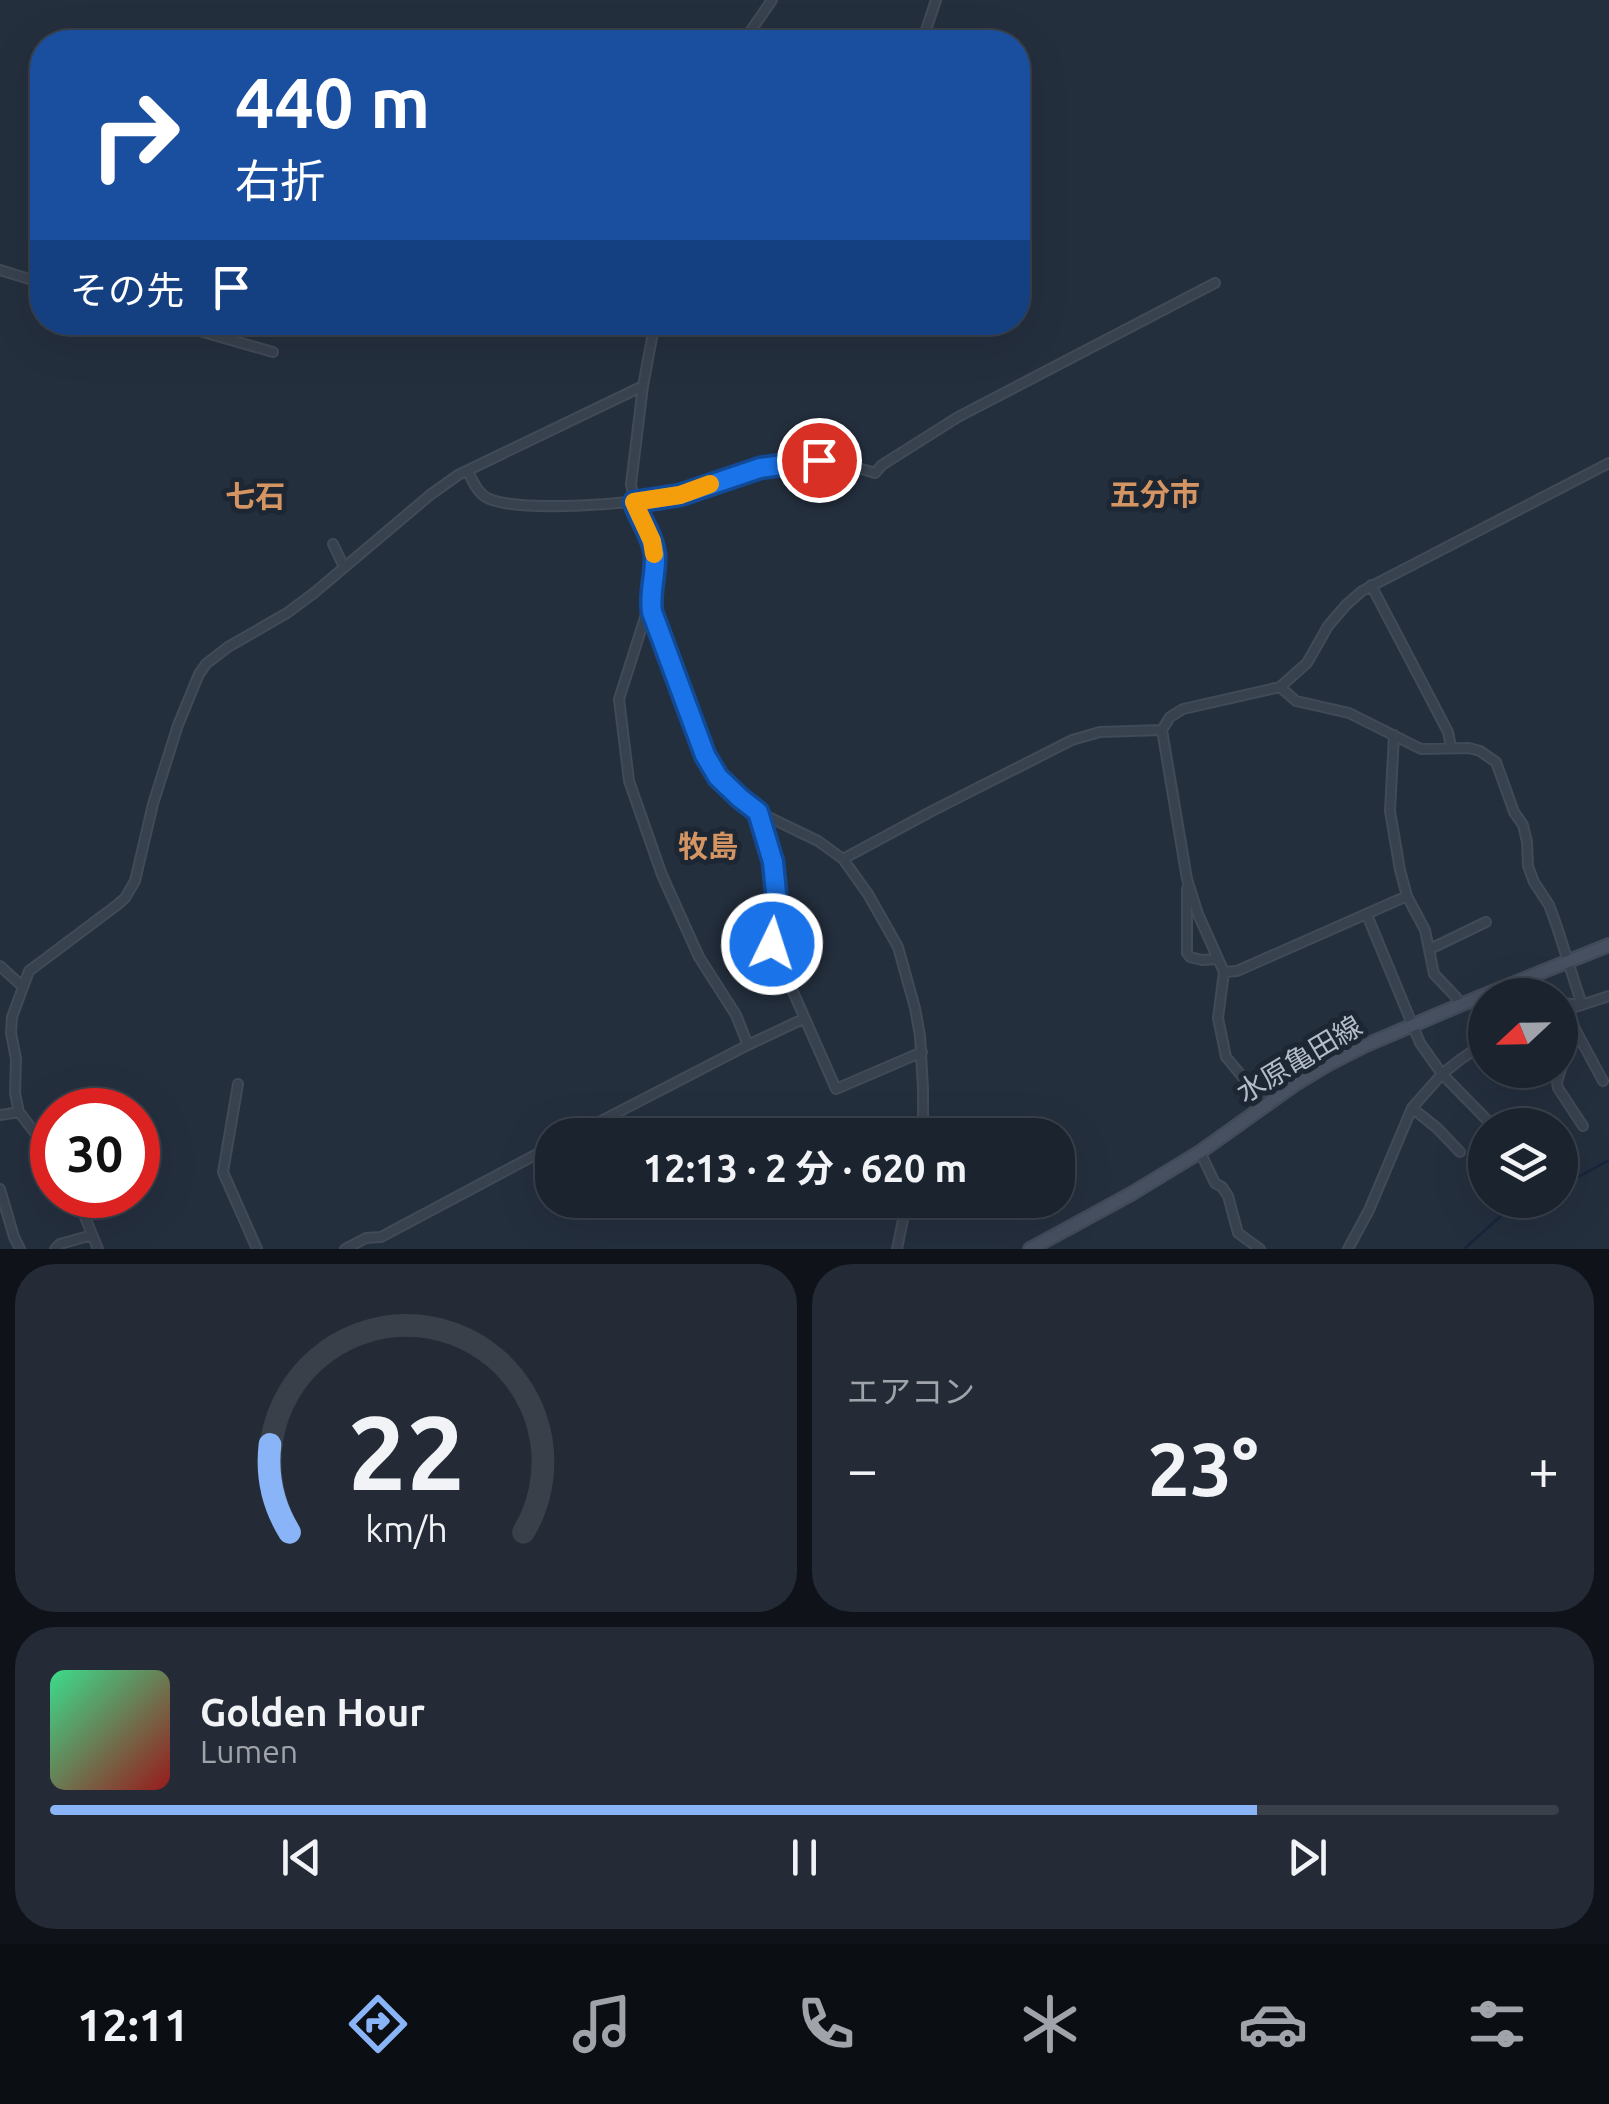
<!DOCTYPE html>
<html lang="ja">
<head>
<meta charset="utf-8">
<style>
	:root { --surface:#1b232e; --page:#242b36; --text:#f1f3f6; --muted:#a0a4aa; --line:#39404a; --accent:#8ab4f8 }
	body { margin:0; font-family:Ubuntu,"Noto Sans JP",sans-serif; background:var(--page); color:var(--text); height:100vh; display:flex; flex-direction:column; font-size:38px; white-space:nowrap }
	* { box-sizing:border-box; margin:0 }
	p { font-size:32px; color:var(--muted) }
	.icon { flex:none; width:55px; height:55px; fill:none; stroke:currentColor; stroke-width:2; stroke-linecap:round; stroke-linejoin:round }
	.map { position:relative; height:1249px; overflow:hidden }
	.drawer { display:flex; flex-direction:column; gap:15px; padding:15px; background:#0f1319; flex:1 }
	.drawer>* { flex:none }
	.banner { position:absolute; left:30px; top:30px; width:1000px; height:305px; border-radius:40px; box-shadow:0 10px 40px #0002,0 0 0 2px var(--line); background:#1a4fa0; color:#fff; overflow:hidden }
	.needle { width:65px; rotate:248deg }
	.controls { position:absolute; left:1468px; top:978px; display:grid; gap:20px }
	.controls a { display:grid; place-items:center; width:110px; height:110px; border-radius:50%; background:var(--surface); box-shadow:0 10px 40px #0002,0 0 0 2px var(--line); font-size:50px }
	.speed { position:absolute; left:30px; top:1088px; display:flex; gap:20px; font-size:50px; font-weight:700; text-align:center }
	.speed>* { display:grid; place-content:center; width:130px; height:130px; border-radius:50%; background:var(--surface); box-shadow:0 10px 40px #0002,0 0 0 2px var(--line); line-height:1 }
	.speed .limit { border:15px solid #d22; background:#fff; color:#111 }
	.pin { position:absolute; display:grid; place-items:center; width:85px; height:85px; color:#fff; margin:-42px; border:5px solid #fff; border-radius:50%; box-shadow:0 2px 10px #0007 }
	.me { position:absolute; width:110px; margin:-55px; rotate:4deg; stroke-linejoin:round; filter:drop-shadow(0 0 8px #0008) }
	.turn { display:flex; align-items:center; gap:35px; height:210px; padding:0 40px; font-size:45px }
	.turn .icon { width:130px; height:130px; stroke-width:2.5 }
	.turn b { display:block; font-size:70px; line-height:85px }
	.then { display:flex; align-items:center; height:95px; padding:0 40px; background:#0003; gap:20px; font-size:38px }
	.big { font-size:75px; font-weight:700; line-height:1.1 }
	.drawer .widget { flex:1; display:flex; flex-direction:column; justify-content:center; gap:15px; min-width:0; padding:0 35px; border-radius:40px; background:var(--page) }
	.drawer .dial { align-items:center; gap:0 }
	.dial svg { height:260px; overflow:visible; fill:none; stroke:var(--line); stroke-width:7; stroke-linecap:round; text-anchor:middle }
	.dial text { fill:var(--text); stroke:none }
	.song { display:flex; align-items:center; gap:30px }
	.cover { width:120px; height:120px; border-radius:15px; background:linear-gradient(135deg,hsl(150 70% 55%),hsl(0 70% 35%)) }
	.played { height:10px; border-radius:5px; background:linear-gradient(90deg,var(--accent) 80%,var(--line) 80%) }
	.keys { display:flex; justify-content:space-around; direction:ltr }
	.heat { display:flex; justify-content:space-between; align-items:center; font-size:55px; direction:ltr }
	.drawer .tiles { flex:1; display:grid; gap:15px; grid-template-columns:1fr 1fr }
	.widget:last-child { grid-column:span 2 }
	.trip { position:absolute; left:535px; top:1118px; width:540px; height:100px; border-radius:40px; background:var(--surface); box-shadow:0 10px 40px #0002,0 0 0 2px var(--line); font-weight:700; line-height:100px; text-align:center }
	.tabs { display:flex; height:160px; justify-content:space-around; align-items:center; background:#0b0e12; color:var(--muted) }
	.tabs .icon { width:70px; height:70px }
	.tabs .selected { color:var(--accent) }
	.tabs b { font-size:45px; color:var(--text) }
	.map>svg:first-child { display:block }
	.lines { fill:none; stroke-linecap:round; stroke-linejoin:round }
	.stream { stroke:#17263c; stroke-width:2.5 }
	.minor-casing { stroke:#414a57; stroke-width:12 }
	.secondary-casing { stroke:#414a57; stroke-width:16 }
	.minor { stroke:#38414e; stroke-width:8 }
	.secondary { stroke:#465061; stroke-width:11 }
	.route-casing { stroke:#114b97; stroke-width:25 }
	.route { stroke:#1a73e8; stroke-width:18 }
	.slow { stroke:#f59e0b; stroke-width:18 }
	.labels { text-anchor:middle; stroke-width:10; stroke-linejoin:round; paint-order:stroke }
	.street-label { font-size:28px; fill:#b4bcc9; stroke:#1d2633 }
	.neighbourhood-label { font-size:30px; font-weight:bold; fill:#d59563; stroke:#1d2633 }
</style>
</head>
<body>
<div class="map">
<svg width="1609" height="1249" viewBox="0 0 1609 1249">
	<rect width="100%" height="100%" fill="#242f3e"/>
	<g class="lines">
		<!-- stream -->
		<path class="stream" d="M1560 1187 1609 1160
			M1464 1249 1512 1206 1527 1200"/>
		<!-- minor casing -->
		<g class="minor-casing">
			<path id="minor" d="M743 42 772 0
				M922 42 936 0
				M0 270 42 283
				M168 322 273 352
				M655 322 643 386 631 484 634 501 652 541 655 558 650 597 652 612 699 740 719 777 740 798 758 812 818 841 843 859 868 894 898 947 915 1008 920 1036 923 1088V1135
				M468 471C472 480 476 490 484 496 509 515 649 503 682 494 726 482 768 461 815 460 835 460 855 467 875 473L882 465 958 417 1215 283
				M333 544 344 567
				M1371 585 1448 732 1451 747
				M649 605 619 699 629 781 662 875 699 957 736 1015 748 1045
				M1280 687 1296 701 1349 713 1421 749 1469 748 1480 751 1496 762 1514 812 1523 825 1527 842 1528 866 1534 882 1549 905 1556 924 1582 1005 1560 1003
				M1394 735 1390 811 1400 870 1407 896 1425 930 1434 974 1456 997 1460 1005
				M758 812 773 862 776 893 772 944 836 1089 922 1052
				M843 859 932 811 1072 740 1100 732 1162 730
				M1187 889V953L1190 957 1202 960 1216 959
				M1367 915 1420 1043 1442 1074 1492 1125
				M1430 949 1486 922
				M0 966 22 986
				M1224 972 1237 971 1407 896
				M1568 1009 1575 1029 1603 1081
				M1560 1012 1609 996
				M1560 1061 1562 1066 1557 1082 1558 1088 1583 1126
				M238 1084 223 1172 257 1249
				M1266 1105 1226 1057 1218 1018 1224 972 1198 914 1187 879 1162 730 1170 717 1183 709 1280 687 1307 663 1328 626 1346 605 1362 591 1609 463
				M1412 1108 1437 1128 1460 1152
				M0 1115 19 1112
				M574 1135 748 1045 803 1019
				M1200 1152 1215 1183 1222 1187 1228 1196 1238 1233 1260 1249
				M52 1155 19 1112 15 1093 16 1059 11 1033 12 1017 29 971 117 905 125 898 135 881 153 804 178 725 199 674 206 664 228 647 287 613 314 593 430 495 458 475 643 386
				M0 1189 14 1237 20 1249
				M76 1195 98 1249
				M55 1249 60 1244 92 1235
				M345 1249 366 1238 381 1237 552 1146
				M897 1249 907 1200
				M1348 1249 1369 1210 1412 1108 1442 1074 1461 1059 1485 1043"/>
		</g>
		<!-- secondary casing -->
		<g class="secondary-casing">
			<path id="secondary" d="M1030 1249 1131 1194 1200 1152 1294 1085 1327 1065 1364 1046 1460 1005 1609 945"/>
		</g>
		<!-- minor -->
		<use href="#minor" class="minor"/>
		<!-- secondary -->
		<use href="#secondary" class="secondary"/>
	</g>
	<g class="lines">
		<!-- route casing -->
		<g class="route-casing">
			<path id="route" d="M772 944 776 893 773 862 758 812 740 798 718 777 705 755 652 612C649 593 656 574 655 555 653 536 640 520 634 502L680 495 760 468 819 460"/>
		</g>
		<!-- route -->
		<use href="#route" class="route"/>
		<!-- slow -->
		<path class="slow" d="M654 554 652 541 634 502 680 495 710 484"/>
	</g>
	<g class="labels">
		<!-- street labels -->
		<g class="street-label">
			<text transform="translate(1299 1059) rotate(-31)" y="10">水原亀田線</text>
		</g>
		<!-- neighbourhood labels -->
		<g class="neighbourhood-label">
			<text x="1155" y="505">五分市</text>
			<text x="255" y="507">七石</text>
			<text x="708" y="857">牧島</text>
		</g>
	</g>
</svg>
<div class="controls">
<a><svg class="needle" viewBox="-14 -14 28 28"><path d="M0-13l5 13h-10z" fill="#e53935"/><path d="M0 13l5-13h-10z" fill="#a0a4aa"/></svg></a>
<a><svg class="icon" aria-label="layers" viewBox="0 0 24 24"><path d="M12 4l9 5-9 5-9-5zM3 14l9 5 9-5"/></svg></a>
</div>
<div class="speed"><div class="limit">30</div></div>
<div class="pin" style="left:819px;top:460px;background:#d93025"><svg class="icon" aria-label="arrive" viewBox="0 0 24 24"><path d="M6 21V4h12l-3 4 3 4H6"/></svg></div>
<svg class="me" style="left:772px;top:944px" viewBox="-20 -20 40 40"><circle r="17" fill="#1a73e8" stroke="#fff" stroke-width="3"/><path d="M0-11L8 9 0 5-8 9z" fill="#fff"/></svg>
<div class="trip">12:13 · 2 分 · 620 m</div>
<div class="banner">
<div class="turn"><svg class="icon" aria-label="right" viewBox="0 0 24 24"><path d="M7 20v-9h11M14 6l5 5-5 5"/></svg><div><b>440 m</b>右折</div></div>
<div class="then">その先<svg class="icon" aria-label="arrive" viewBox="0 0 24 24"><path d="M6 21V4h12l-3 4 3 4H6"/></svg></div>
</div>
</div>
<section class="drawer">
<div class="tiles">
<div class="widget dial"><svg viewBox="0 0 100 80">
<path d="M14 69A42 42 0 1 1 86 69"/>
<path d="M14 69A42 42 0 0 1 8 42" stroke="#8ab4f8"/>
<text x="50" y="56" font-size="32" font-weight="700">22</text>
<text x="50" y="72" font-size="11">km/h</text>
</svg></div>
<div class="widget"><p>エアコン</p>
<div class="heat"><a>−</a><b class="big">23°</b><a>+</a></div>
</div>
<div class="widget">
<div class="song"><i class="cover"></i><div><b>Golden Hour</b><p>Lumen</p></div></div>
<div class="played"></div>
<div class="keys"><svg class="icon" aria-label="previous" viewBox="0 0 24 24"><path d="M18 5L8 12l10 7zM5 5v14"/></svg><svg class="icon" aria-label="pause" viewBox="0 0 24 24"><path d="M8 5v14M16 5v14"/></svg><svg class="icon" aria-label="next" viewBox="0 0 24 24"><path d="M6 5l10 7-10 7zM19 5v14"/></svg></div>
</div>
</div>
</section>
<nav class="tabs">
<b>12:11</b>
<svg class="icon selected" aria-label="directions" viewBox="0 0 24 24"><path d="M12 3l9 9-9 9-9-9zM9 14v-3h6M13 9l2 2-2 2"/></svg>
<svg class="icon" aria-label="music" viewBox="0 0 24 24"><path d="M9 18V5l10-2v13"/><circle cx="6" cy="18" r="3"/><circle cx="16" cy="16" r="3"/></svg>
<svg class="icon" aria-label="phone" viewBox="0 0 24 24"><path d="M5 4h4l2 5-3 2q2 4 5 5l2-3 5 2v4C11 20 4 13 5 4z"/></svg>
<svg class="icon" aria-label="climate" viewBox="0 0 24 24"><path d="M12 3v18M4 7l16 10M4 17L20 7"/></svg>
<svg class="icon" aria-label="car" viewBox="0 0 24 24"><path d="M5 17H2v-5l4-1 3-4h7l3 4 3 1v5h-3M9 17h6M6 11h13"/><circle cx="7" cy="17" r="2"/><circle cx="17" cy="17" r="2"/></svg>
<svg class="icon" aria-label="filters" viewBox="0 0 24 24"><path d="M4 7h16M4 17h16"/><circle cx="9" cy="7" r="2"/><circle cx="15" cy="17" r="2"/></svg>
</nav>
</body>
</html>
